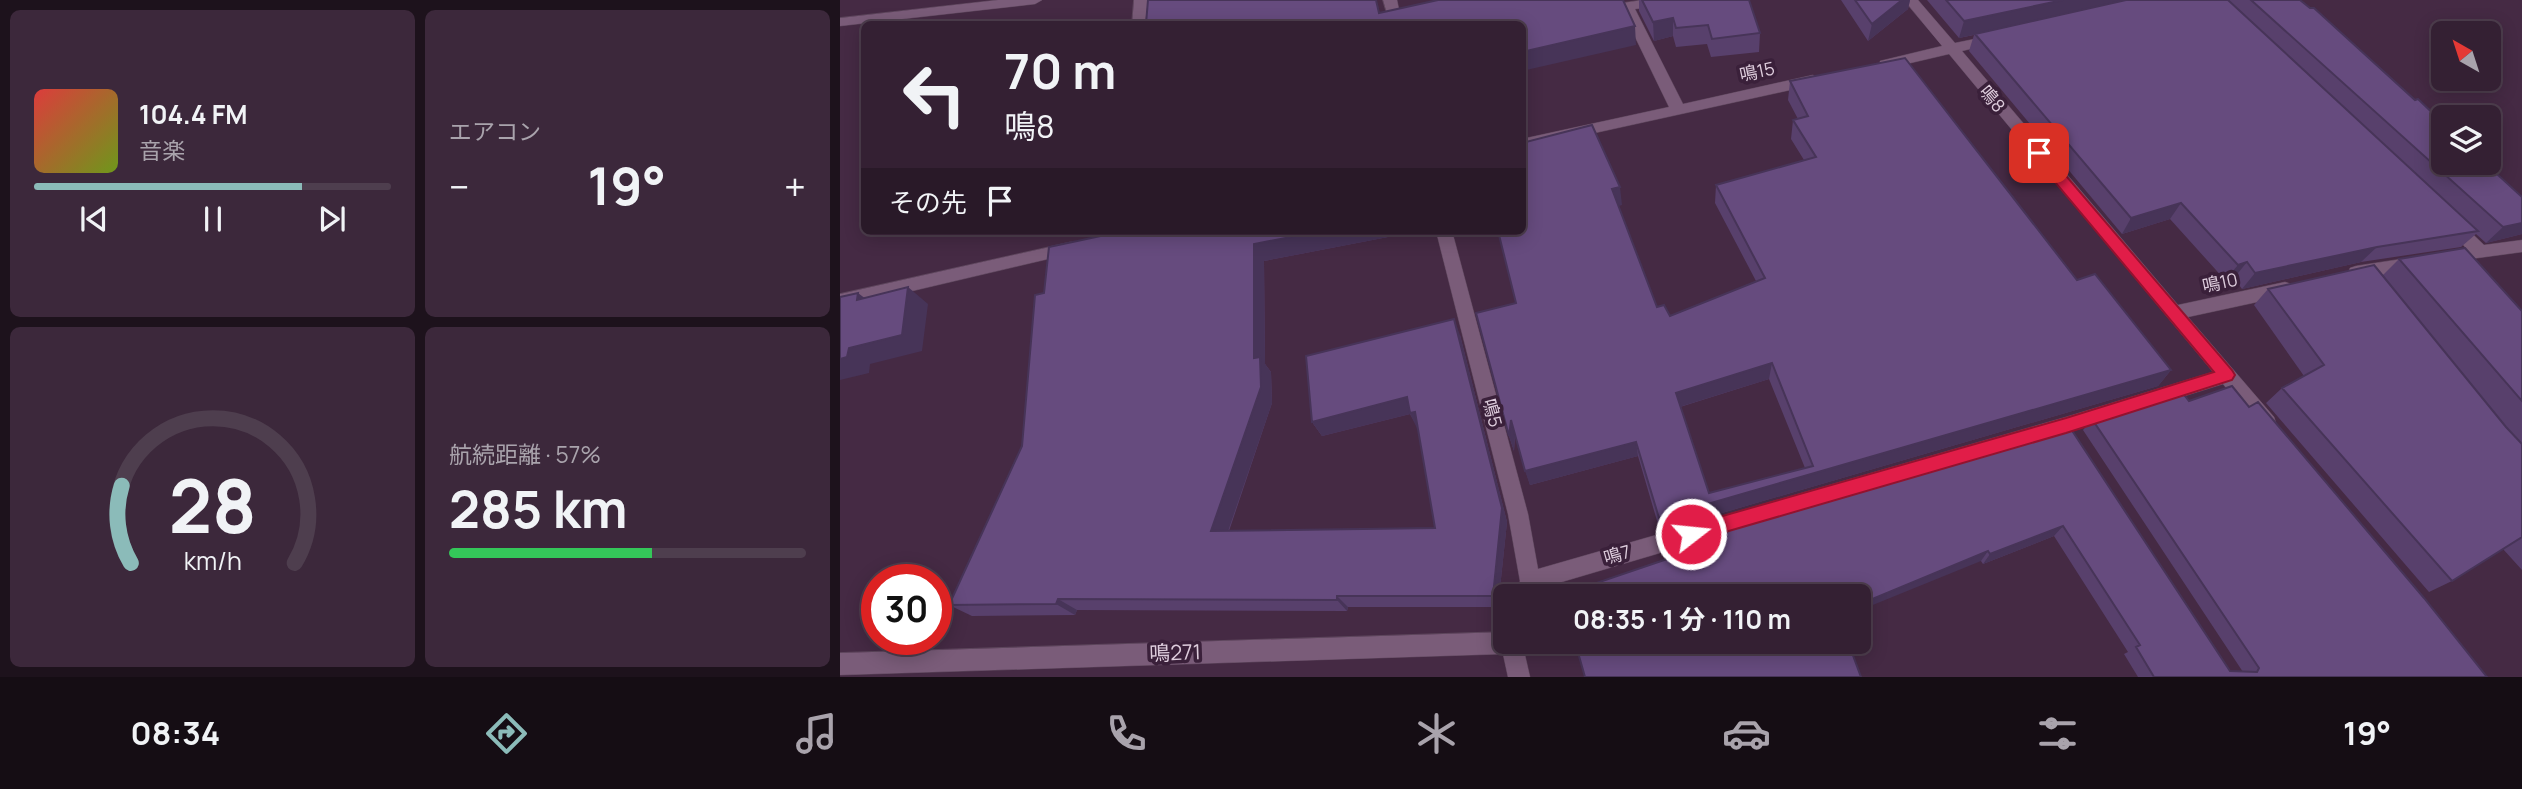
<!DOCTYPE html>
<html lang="ja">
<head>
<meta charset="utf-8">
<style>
	:root { --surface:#342033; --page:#3c283b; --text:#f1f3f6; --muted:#a9a3ac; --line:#4e3e4e; --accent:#8bbbb9 }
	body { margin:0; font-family:Manrope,"Noto Sans JP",sans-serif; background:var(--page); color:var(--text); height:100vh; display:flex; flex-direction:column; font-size:26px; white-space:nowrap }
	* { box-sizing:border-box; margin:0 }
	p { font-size:23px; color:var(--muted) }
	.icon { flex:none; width:38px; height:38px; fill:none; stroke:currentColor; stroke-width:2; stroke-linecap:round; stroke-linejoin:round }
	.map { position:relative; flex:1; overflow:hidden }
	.sheet { display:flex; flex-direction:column; gap:10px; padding:10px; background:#1d121c; width:840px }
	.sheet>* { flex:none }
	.top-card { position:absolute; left:21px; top:21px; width:665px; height:214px; border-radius:10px; box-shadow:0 4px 18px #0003,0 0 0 2px var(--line); background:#342033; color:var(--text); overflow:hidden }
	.needle { width:46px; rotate:321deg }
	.buttons { position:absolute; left:1591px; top:21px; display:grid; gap:14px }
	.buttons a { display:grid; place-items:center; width:70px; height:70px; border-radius:10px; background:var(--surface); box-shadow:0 4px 18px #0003,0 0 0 2px var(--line); font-size:35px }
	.speed { position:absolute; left:21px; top:564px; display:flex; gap:14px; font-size:35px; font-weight:700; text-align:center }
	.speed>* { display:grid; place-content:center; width:91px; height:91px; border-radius:50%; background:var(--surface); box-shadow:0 4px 18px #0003,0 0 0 2px var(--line); line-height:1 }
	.speed .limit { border:10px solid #d22; background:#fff; color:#111 }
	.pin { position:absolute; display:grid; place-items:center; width:60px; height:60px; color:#fff; margin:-30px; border-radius:14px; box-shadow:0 4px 10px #0006 }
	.me { position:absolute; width:77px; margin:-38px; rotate:74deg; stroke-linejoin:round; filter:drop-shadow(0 0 5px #0008) }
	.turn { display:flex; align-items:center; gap:24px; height:147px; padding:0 28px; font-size:32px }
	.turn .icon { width:91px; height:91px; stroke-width:2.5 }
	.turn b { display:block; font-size:49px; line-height:60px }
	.then { display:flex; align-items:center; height:66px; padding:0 28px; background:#0003; gap:14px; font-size:26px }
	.big { font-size:52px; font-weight:700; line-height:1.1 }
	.sheet .tile { flex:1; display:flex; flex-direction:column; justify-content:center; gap:10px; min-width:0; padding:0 24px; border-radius:10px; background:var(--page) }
	.sheet .dial { align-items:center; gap:0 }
	.dial svg { height:182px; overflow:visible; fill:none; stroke:var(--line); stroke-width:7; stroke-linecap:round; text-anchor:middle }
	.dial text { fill:var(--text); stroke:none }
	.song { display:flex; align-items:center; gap:21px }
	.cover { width:84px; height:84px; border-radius:10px; background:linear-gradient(135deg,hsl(0 70% 55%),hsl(80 70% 35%)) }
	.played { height:7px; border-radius:4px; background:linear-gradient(90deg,var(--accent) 75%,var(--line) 75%) }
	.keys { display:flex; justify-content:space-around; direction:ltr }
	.heat { display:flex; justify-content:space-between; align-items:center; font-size:38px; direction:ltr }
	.charge { height:10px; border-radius:5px; background:linear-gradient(90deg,#34c759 57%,var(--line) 0) }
	.sheet .tiles { flex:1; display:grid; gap:10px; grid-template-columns:repeat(2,1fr) }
	.trip { position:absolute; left:653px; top:584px; width:378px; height:70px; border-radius:10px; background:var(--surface); box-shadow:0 4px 18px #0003,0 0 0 2px var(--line); font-weight:700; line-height:70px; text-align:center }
	.dock { display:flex; height:112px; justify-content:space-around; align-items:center; background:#150d14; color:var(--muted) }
	.dock .icon { width:49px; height:49px }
	.dock .active { color:var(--accent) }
	.dock b { font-size:32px; color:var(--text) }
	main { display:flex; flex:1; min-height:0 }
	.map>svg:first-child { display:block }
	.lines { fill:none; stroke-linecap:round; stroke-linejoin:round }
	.minor-casing { stroke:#5d465c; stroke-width:1 }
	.minor { fill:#7a5c79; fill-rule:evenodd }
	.wall { fill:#58406c; fill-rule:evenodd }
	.shaded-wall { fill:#473458 }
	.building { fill:#664b7e; stroke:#473458; stroke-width:2; fill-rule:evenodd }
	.route { fill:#e11d48; stroke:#92132f; stroke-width:2 }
	.labels { text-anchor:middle; stroke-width:7; stroke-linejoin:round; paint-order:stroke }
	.street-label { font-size:18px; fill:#ddccdc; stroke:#3a203a }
	.near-street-label { font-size:21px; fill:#ddccdc; stroke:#3a203a }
</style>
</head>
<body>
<main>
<section class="sheet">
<div class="tiles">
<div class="tile">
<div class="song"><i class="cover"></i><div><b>104.4 FM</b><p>音楽</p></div></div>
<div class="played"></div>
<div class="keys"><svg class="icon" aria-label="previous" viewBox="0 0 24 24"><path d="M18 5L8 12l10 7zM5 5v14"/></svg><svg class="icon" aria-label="pause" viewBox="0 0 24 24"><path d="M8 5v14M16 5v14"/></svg><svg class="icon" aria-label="next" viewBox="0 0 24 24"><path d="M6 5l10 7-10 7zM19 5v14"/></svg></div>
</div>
<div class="tile"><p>エアコン</p>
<div class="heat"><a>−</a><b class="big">19°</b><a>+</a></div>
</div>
<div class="tile dial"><svg viewBox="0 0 100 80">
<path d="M14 69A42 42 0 1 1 86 69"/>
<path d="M14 69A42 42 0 0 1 10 35" stroke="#8bbbb9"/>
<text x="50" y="56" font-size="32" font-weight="700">28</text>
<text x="50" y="72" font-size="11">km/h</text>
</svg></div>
<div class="tile"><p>航続距離 · 57%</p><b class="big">285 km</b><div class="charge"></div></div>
</div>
</section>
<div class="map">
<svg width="1682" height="677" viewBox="0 0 1682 677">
	<rect width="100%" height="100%" fill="#452a44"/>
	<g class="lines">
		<!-- minor casing -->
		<g class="minor-casing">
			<path id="minor" d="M158 0H202L195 4 0 26V18Z
				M294 0H308L305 24H292Z
				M543 0H557L562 24H550Z
				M803 0H847L840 4 795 9 843 104 973 75 980 80 973 85 682 149V139L829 107 780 6 782 3Z
				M1064 0H1078L1115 43 1154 35 1159 36V42L1122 51 1338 305 1445 282 1451 284 1453 289 1451 294 1445 296 1348 317 1434 417 1436 423 1434 429 1427 431 1420 429 1383 384 1226 433 698 589 695 597H675L680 581 668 514 596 231H612L688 514 698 569 1226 417 1373 372 1109 54 1045 69 1040 67V61L1102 46Z
				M1612 218 1618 220 1644 245 1682 240V252L1630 259 1624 258 1622 253 1626 248 1604 224Z
				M232 242 240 248 238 252 0 308V294Z
				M1575 257 1581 258 1583 263 1581 268 1575 269 1516 280 1510 278 1508 273 1510 268 1516 266Z
				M665 632V642H682L690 677H668L663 654 0 675V653Z"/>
		</g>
		<!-- minor -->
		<use href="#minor" class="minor"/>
	</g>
	<!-- wall -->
	<path class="wall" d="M799 0H909L920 33 919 52 871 57 867 44 836 47 833 36 814 41 799 11Z
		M1001 0H1070L1068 9 1028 41Z
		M1087 0H1460L1682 234 1646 243 1636 234 1621 247 1521 262 1402 289 1394 278 1385 280 1330 219 1282 234 1129 51 1134 35 1119 38Z
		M950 81 1237 280 1331 370 1318 386 820 531 798 456 690 485 675 436 674 451 669 436 676 303 658 231 782 205 778 206 817 307 830 316 916 281 875 203 876 185 964 160 951 139 953 120 958 119 948 100ZM929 379 965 468 869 493 840 407Z
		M284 231H579L424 261 425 364 431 372 432 403 389 531 595 528 578 428 570 414 482 436 472 422 620 335 667 522 658 607H508L507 611 237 610 235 615 132 616 109 605 182 446 204 293Z
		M1559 259 1682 311V570L1663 549 1612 581 1589 592 1426 403 1442 388 1464 376 1414 305 1428 289 1542 276Z
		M1349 401 1409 407 1647 677H1298L1284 654 1288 652 1214 536 1143 564 1141 561 828 559 826 544 1229 426 1390 671 1403 672 1243 430 1252 419Z"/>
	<!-- shaded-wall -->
	<path class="shaded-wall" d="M1062 0H1070L1068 9 1028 41 1032 24Z
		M1223 0H1294L1119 38 1124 21Z
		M833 18V36L814 41 813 22Z
		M795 26 796 45 682 71V52Z
		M780 187 782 205 774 207 772 189Z
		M1341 203 1330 219 1282 234 1291 218Z
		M1682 223V234L1646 243 1663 227Z
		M482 231H579L424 261 425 364 431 372 432 403 384 543 371 531 414 358V244Z
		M1537 247 1521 262 1402 289 1415 273Z
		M1407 262 1394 278 1385 280 1398 265Z
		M68 287 88 304 82 351 30 364 29 373 0 380V359L9 348Z
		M18 293 39 309 17 300Z
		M614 319 620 335 667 522 658 607 653 596Z
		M932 363 929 379 836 408V393Z
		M1331 370 1318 386 820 531 819 518Z
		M567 397 582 427 577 428 570 414 482 436 472 422Z
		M671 420 675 435 674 451 669 436Z
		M796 442 798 456 690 485 685 471Z
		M1223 526 1214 536 1143 564 1150 554Z
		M1148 551 1141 561 1018 611V605Z
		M497 596 508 607 507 611 497 600Z
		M218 599 237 610 235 615 216 604Z"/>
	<!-- building -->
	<path class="building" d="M308 0H536L539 13 598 0H783L795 26 682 52V24H306Z
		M802 0H909L920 33 872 39 868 25 836 28 833 18 813 22Z
		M1015 0H1062L1032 24Z
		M1106 0H1223L1124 21Z
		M1286 0H1388L1638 231 1537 247 1415 273 1407 262 1398 265 1341 203 1291 218 1135 34Z
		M1411 0H1460L1470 8H1474L1575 100 1578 99 1603 123V163H1645L1682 197V223L1663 227Z
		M1065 58 1237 280 1255 274 1331 370 819 518 796 442 685 471 671 420 669 436 636 313 676 303 658 231H682V143L752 125 780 187 772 189 817 307 824 305 830 316 925 278 876 185 976 157 953 120 968 116 950 81ZM932 363 973 466 869 493 836 393Z
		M284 231H482L414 244V358L420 357 421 387 371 531 595 528 575 412 570 413 567 397 472 422 466 356 614 319 662 508 653 596H497V600L218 599 216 604 109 605 182 446 195 295 204 293 209 247Z
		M1625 248 1682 311V401L1559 259Z
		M1534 265 1666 427 1682 444V537L1612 581 1442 388 1484 365 1428 289Z
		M68 287 62 335 9 348 7 357 0 359V297L18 293 17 300Z
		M1392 386 1409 407 1418 402 1584 598 1647 677H1314L1296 647 1300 645 1223 526 1150 554 1148 551 1018 605V597H722L721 595 830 558 826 544 1229 426 1390 671 1417 672 1419 668 1252 419 1341 391 1349 401Z
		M735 642H1008L1021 677H745Z"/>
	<!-- route -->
	<path class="route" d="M1199 149 1204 150 1392 370 1395 375 1392 380 1226 433 851 542 845 540 842 534 845 528 851 525 1226 418 1374 372 1194 157V150Z"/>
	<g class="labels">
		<!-- street labels -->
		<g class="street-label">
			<text transform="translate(917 72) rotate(-12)" y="6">鳴15</text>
			<text transform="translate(1152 99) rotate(50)" y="6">鳴8</text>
			<text transform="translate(1380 283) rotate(-12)" y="6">鳴10</text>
			<text transform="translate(652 413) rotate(75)" y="6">鳴5</text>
			<text transform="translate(777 555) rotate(-16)" y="6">鳴7</text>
		</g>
		<!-- near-street labels -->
		<g class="near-street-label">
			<text transform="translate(335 653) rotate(-2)" y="7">鳴271</text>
		</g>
	</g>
</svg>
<div class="buttons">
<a><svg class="needle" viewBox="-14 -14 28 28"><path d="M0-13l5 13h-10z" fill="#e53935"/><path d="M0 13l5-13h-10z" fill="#a9a3ac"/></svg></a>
<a><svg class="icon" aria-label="layers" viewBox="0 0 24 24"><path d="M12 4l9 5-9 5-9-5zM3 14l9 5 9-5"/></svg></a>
</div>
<div class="speed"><div class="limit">30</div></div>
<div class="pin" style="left:1199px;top:153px;background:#d93025"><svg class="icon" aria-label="arrive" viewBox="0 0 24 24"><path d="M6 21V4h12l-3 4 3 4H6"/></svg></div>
<svg class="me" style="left:851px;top:534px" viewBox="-20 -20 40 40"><circle r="17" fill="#e11d48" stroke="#fff" stroke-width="3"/><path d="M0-11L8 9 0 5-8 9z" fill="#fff"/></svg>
<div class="trip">08:35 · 1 分 · 110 m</div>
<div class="top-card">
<div class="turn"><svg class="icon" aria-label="left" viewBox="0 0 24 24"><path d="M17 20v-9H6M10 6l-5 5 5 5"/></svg><div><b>70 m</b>鳴8</div></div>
<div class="then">その先<svg class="icon" aria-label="arrive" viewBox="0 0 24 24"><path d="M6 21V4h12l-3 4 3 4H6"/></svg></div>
</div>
</div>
</main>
<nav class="dock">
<b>08:34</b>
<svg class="icon active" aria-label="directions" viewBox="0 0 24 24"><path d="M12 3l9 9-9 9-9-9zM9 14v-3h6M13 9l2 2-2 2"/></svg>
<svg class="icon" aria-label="music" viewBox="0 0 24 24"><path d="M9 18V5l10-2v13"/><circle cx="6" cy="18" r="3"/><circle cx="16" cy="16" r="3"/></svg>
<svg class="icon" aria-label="phone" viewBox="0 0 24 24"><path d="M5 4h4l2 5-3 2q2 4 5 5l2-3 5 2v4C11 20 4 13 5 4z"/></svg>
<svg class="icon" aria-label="climate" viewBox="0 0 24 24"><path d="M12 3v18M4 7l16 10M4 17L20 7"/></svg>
<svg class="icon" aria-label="car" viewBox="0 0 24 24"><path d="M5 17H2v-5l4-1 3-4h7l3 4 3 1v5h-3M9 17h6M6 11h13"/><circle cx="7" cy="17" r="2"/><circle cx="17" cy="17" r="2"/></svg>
<svg class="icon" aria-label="filters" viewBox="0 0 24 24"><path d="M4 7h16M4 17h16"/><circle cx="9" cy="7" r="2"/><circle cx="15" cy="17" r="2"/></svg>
<b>19°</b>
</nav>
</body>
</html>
